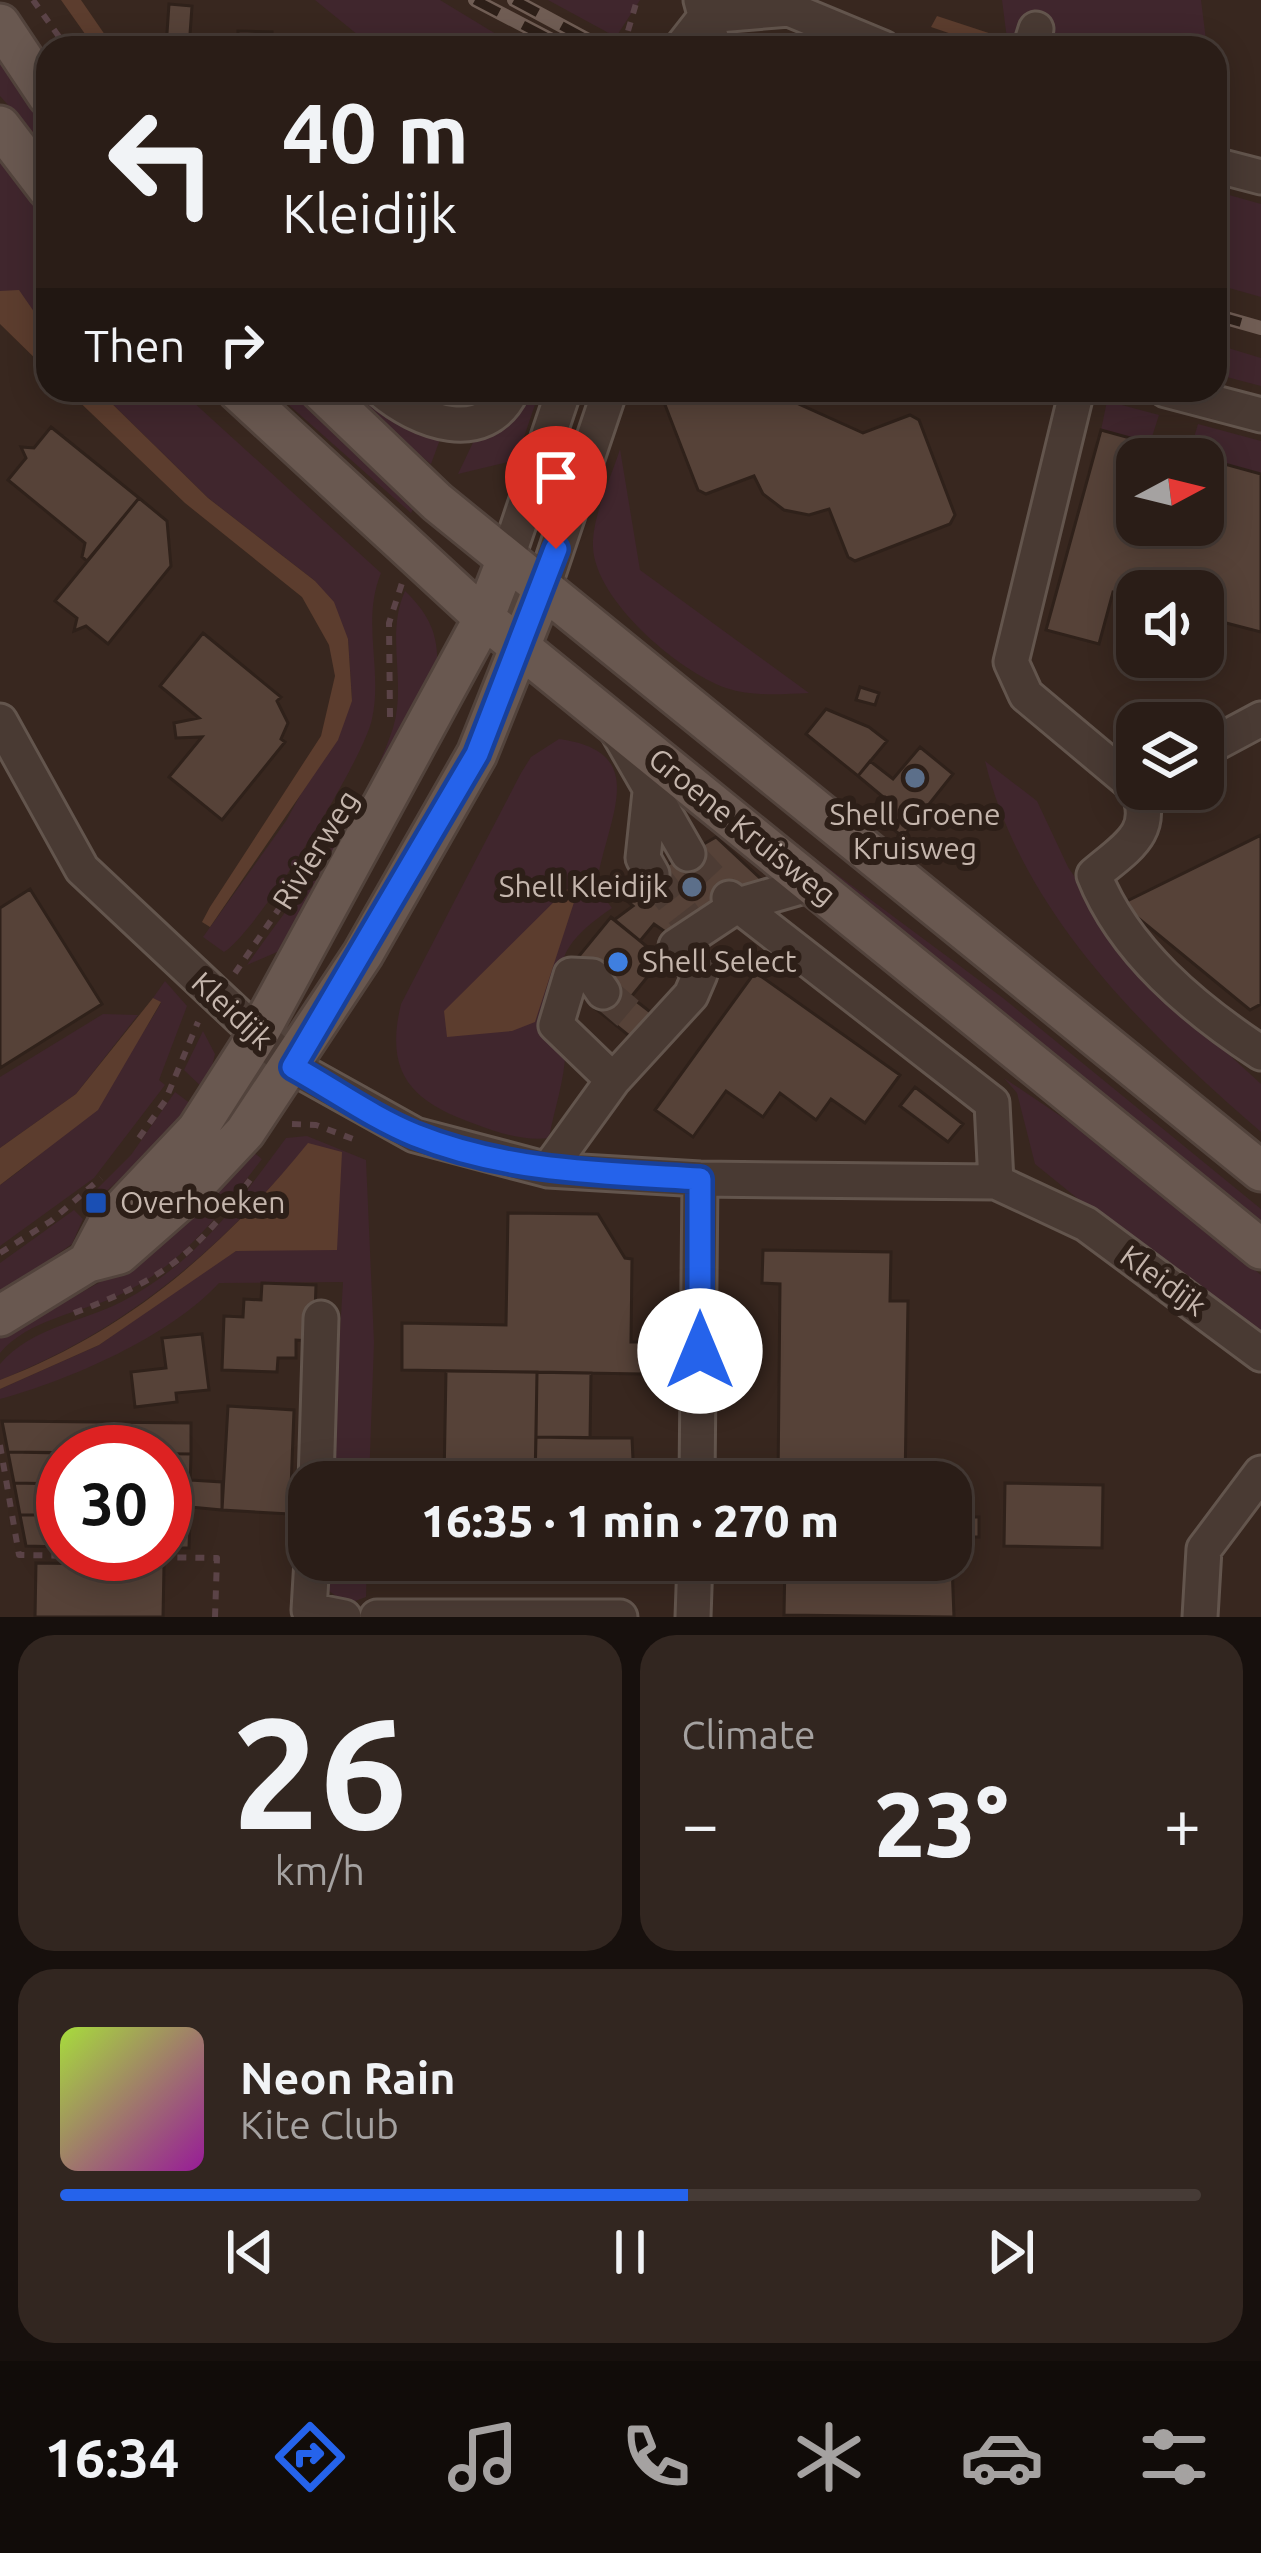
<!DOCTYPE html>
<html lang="en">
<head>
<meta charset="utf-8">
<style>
	:root { --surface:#2a1d17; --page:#322620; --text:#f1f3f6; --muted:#a5a2a1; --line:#463b36; --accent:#2563eb }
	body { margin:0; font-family:Ubuntu,sans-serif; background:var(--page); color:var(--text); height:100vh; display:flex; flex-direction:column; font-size:45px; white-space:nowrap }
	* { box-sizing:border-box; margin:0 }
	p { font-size:39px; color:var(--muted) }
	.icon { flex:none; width:66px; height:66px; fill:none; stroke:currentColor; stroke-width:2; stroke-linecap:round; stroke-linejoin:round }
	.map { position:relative; height:1617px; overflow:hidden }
	.sheet { display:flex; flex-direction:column; gap:18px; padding:18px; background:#17100d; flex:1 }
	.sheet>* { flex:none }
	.guide { position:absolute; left:36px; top:36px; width:1191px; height:366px; border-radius:36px; box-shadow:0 6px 30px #0003,0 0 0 3px var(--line); background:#2a1d17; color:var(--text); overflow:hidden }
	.needle { width:78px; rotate:83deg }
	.controls { position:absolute; left:1116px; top:438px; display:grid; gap:24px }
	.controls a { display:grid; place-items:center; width:108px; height:108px; border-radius:24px; background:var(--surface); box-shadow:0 6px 30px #0003,0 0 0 3px var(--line); font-size:60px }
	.speed { position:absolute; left:36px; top:1425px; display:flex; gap:24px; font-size:60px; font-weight:700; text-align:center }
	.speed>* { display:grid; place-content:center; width:156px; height:156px; border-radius:50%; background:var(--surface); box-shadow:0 6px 30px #0003,0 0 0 3px var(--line); line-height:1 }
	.speed .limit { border:18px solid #d22; background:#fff; color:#111 }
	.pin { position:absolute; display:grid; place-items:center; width:102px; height:102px; color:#fff; margin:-123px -51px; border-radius:50% 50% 50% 0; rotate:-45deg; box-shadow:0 0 12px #0007 }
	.pin .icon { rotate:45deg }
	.me { position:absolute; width:132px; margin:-66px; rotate:0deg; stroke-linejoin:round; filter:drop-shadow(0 0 9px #0008) }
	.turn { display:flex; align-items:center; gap:42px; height:252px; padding:0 48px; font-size:54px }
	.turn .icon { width:156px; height:156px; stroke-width:2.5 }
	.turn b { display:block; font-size:84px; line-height:102px }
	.then { display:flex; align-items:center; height:114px; padding:0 48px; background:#0003; gap:24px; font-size:45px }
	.big { font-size:90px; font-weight:800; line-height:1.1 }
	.sheet .card { flex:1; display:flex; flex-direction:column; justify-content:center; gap:18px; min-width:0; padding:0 42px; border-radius:36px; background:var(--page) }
	.sheet .dial { align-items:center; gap:0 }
	.dial b { font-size:156px; line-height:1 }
	.song { display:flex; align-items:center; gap:36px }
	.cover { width:144px; height:144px; border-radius:18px; background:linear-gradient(135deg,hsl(80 70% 55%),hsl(300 70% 35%)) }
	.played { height:12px; border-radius:6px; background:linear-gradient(90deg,var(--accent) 55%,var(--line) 55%) }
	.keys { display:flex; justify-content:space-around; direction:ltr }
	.heat { display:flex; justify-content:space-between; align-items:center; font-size:66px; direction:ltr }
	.sheet .tiles { flex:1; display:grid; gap:18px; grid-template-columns:1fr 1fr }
	.card:last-child { grid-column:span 2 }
	.trip { position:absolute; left:288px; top:1461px; width:684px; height:120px; border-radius:36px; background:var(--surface); box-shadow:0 6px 30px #0003,0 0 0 3px var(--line); font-weight:800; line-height:120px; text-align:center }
	.tab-bar { display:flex; height:192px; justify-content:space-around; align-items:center; background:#110c09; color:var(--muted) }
	.tab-bar .icon { width:84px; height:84px }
	.tab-bar .selected { color:var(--accent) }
	.tab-bar b { font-size:54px; color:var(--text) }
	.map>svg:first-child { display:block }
	.green { fill:#40262d }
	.water { fill:#5c3d2e }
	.building { fill:#564238; stroke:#2f211a; stroke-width:3; fill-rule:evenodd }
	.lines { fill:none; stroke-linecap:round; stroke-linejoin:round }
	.minor-tunnel { stroke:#4d3c34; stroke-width:33; stroke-dasharray:33 16; stroke-linecap:butt }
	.minor-casing { stroke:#63554d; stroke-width:39 }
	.major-casing { stroke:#52433c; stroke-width:45 }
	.path { stroke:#5b4347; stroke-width:6; stroke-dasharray:9 9; stroke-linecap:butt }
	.minor { stroke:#493a33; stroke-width:33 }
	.major { stroke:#695850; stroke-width:39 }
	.rail-casing { stroke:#705d54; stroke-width:14 }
	.rail { stroke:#2d1f18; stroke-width:9; stroke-dasharray:27; stroke-linecap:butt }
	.route-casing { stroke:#184099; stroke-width:30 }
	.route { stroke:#2563eb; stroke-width:21 }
	.service-dot { fill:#5c6f8a; stroke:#2d1f18; stroke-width:4.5 }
	.shop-dot { fill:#3f7fe0; stroke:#2d1f18; stroke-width:4.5 }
	.transit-dot { fill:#1a4fb4; stroke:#2d1f18; stroke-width:4.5 }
	.labels { text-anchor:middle; stroke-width:12; stroke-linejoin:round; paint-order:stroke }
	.poi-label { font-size:30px; fill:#c5b6ad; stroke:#2d1f18; text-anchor:start }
	.street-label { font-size:30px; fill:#c5b6ad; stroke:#2d1f18 }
</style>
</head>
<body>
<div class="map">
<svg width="1261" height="1617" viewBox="0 0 1261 1617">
	<rect width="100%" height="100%" fill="#38271f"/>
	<!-- green -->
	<path class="green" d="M315 0H440L519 48H374Z
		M548 0H640L616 37Z
		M1002 0H1201L1207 48H1035L1007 39Z
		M0 51 48 117V150L0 96Z
		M0 156 48 220V332L15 292 0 291Z
		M1215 191 1261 204V297L1215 284Z
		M1215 344 1261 358V386L1215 374Z
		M98 390H180L381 573C361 622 383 669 372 719 364 759 257 932 224 952L203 937 286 821 352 701 348 639 315 581 208 498Z
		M272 390H289L418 501 411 513Z
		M339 390H363L397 422 442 434 431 464Z
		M527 390H540L524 437 508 462 458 474 478 432 511 418Z
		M1107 401 1159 415 1150 443 1101 430Z
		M1198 424 1261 441V474L1189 454Z
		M620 449 640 570 809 693C782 694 753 697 726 688 678 671 595 600 593 547 592 516 611 478 620 449Z
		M405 591C428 613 439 634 437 666L284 949 247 965C298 892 365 814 393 728 407 682 385 635 405 591Z
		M559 739C653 752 607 817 596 887L612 908C544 954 560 974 565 1045 567 1074 554 1109 549 1138 523 1141 499 1133 475 1124 412 1102 384 1074 401 1004L521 773 531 757Z
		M985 761 1037 801 1068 867 1139 972 1261 1084V1132C1145 1031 1022 914 985 761Z
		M804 850 1003 998 1261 1209V1230Z
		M165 981 187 1006 159 1080 165 1085 94 1178 0 1246V1185C66 1140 121 1072 161 1003L153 998Z
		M103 1014 138 1015 76 1094 0 1148V1077Z
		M203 1031 215 1054 206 1091 184 1070Z
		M1004 1078 1108 1148 1261 1275V1334L1130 1241 1035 1164 1017 1093Z
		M175 1092 199 1110 87 1208 82 1204 131 1155Z
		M307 1136 366 1160 374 1342 369 1482H331L343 1282 219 1283C169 1337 70 1380 0 1399V1389L99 1345 215 1263 236 1251 266 1249 309 1143C222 1248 128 1329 0 1380V1364C33 1326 81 1323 123 1301 196 1263 238 1203 286 1138Z
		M243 1144 262 1159C220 1213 181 1268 115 1297 78 1313 28 1320 0 1353V1337L124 1269Z
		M74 1210 83 1219 72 1244 0 1294V1263Z
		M327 1560H367L366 1597 347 1604 325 1588Z"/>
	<!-- water -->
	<path class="water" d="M61 0H81L114 48H95Z
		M937 16 1007 39 1003 48H993L931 27Z
		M19 290 48 332V371L0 324V291Z
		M67 390H98L208 498 315 581 334 602 348 639 352 701 338 740 210 927 202 922 210 907 321 736 335 676 329 645 302 597 185 503Z
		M567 889 578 890 535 1022 512 1031 447 1037 444 1011Z
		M153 998 161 1002 98 1110 0 1185V1148L76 1094Z
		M308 1143 342 1152 337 1250 236 1251 99 1345 0 1389V1380C128 1331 223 1248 308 1143Z"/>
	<!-- building -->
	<path class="building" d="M169 4 192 6 189 48H166Z
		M238 31 272 32V48H238Z
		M664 390H784L788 399 863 433 910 415 919 420 955 515 950 524 855 561 848 557 829 509 809 515 784 510 763 494 754 476 706 494 698 490 662 397Z
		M51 427 139 498 87 561 82 557 85 543 8 480 26 458 21 447 34 448Z
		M1101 430 1261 474V632L1203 617V591H1137V599L1113 592 1099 644 1046 630ZM1137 459H1203V525H1137Z
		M139 498 167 521 171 566 108 644 86 626 74 631 77 618 55 601Z
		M203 633 281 697 277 701 288 723 281 739 285 742 222 820 169 777 202 737 176 738 174 723 199 718 160 686Z
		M860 687 879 693 875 705 856 700Z
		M826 709 869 727 887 741 858 776 806 734Z
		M920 747 953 774 903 837 870 811 882 796 858 776 870 761 893 779Z
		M1261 835V1004L1250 1010 1121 904Z
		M716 837 762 880 667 933 654 924 640 941 614 920 633 906 618 893Z
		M30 889 102 1004 0 1068V908Z
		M611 917 662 959 631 997 653 1014 633 1039 591 1005 610 982 579 956Z
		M755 972 900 1075 865 1123 831 1099 816 1120 780 1093 763 1117 726 1091 693 1137 655 1110Z
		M915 1087 963 1124 948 1142 900 1106Z
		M508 1213 598 1214 625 1258 632 1259 631 1342H643V1374L402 1370V1323L506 1325Z
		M763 1250 891 1252 890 1301H908L905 1482H778L780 1284 762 1283Z
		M262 1283 316 1285 314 1341 296 1340V1358H278L277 1372 222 1370 224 1316 243 1317 244 1299 261 1300Z
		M202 1334 209 1390 176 1393 177 1402 135 1407 131 1372 166 1368 162 1338Z
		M446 1371 537 1372 535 1482H444Z
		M537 1372 591 1373 590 1438 536 1437Z
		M228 1406 294 1410 290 1514 222 1510Z
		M2 1421 191 1423V1454L8 1452Z
		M536 1437 632 1438 634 1482H535Z
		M8 1452 63 1453V1484L14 1483Z
		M165 1454H191L190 1486 165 1485Z
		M190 1480 222 1482V1510L190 1507Z
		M14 1483 63 1484V1515H20Z
		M1005 1483 1103 1485 1102 1548 1004 1546Z
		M165 1485 190 1486V1517L165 1516Z
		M20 1515H63V1547L26 1546Z
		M165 1516 190 1517 189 1548H165Z
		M962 1517H979V1537H962Z
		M951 1538 954 1617 784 1615 785 1560H951Z
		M36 1563 164 1565 163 1617H35Z"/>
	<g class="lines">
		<!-- minor-tunnel -->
		<path class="minor-tunnel" d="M688 854 729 898
			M652 874 688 921
			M603 992 643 1026"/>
		<!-- minor casing -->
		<g class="minor-casing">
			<path id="minor" d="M701 0 714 48
				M706 16 789 9 883 48
				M681 48 706 16
				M1030 48 1036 29
				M1215 165 1261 177
				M381 390C417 421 485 448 512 390
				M1077 390 1011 662 1026 695 1137 788
				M1166 390 1261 415
				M507 559 564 390
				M543 589 610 390
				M0 721 82 869 293 1067 415 1135 548 1170 700 1179 996 1182 1086 1224 1261 1354
				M615 727 688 854
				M1203 750 1261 719
				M1137 789C1158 832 1124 849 1094 875 1124 951 1194 1009 1261 1053
				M650 792 643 858 652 874
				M729 898 992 1103 996 1182
				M603 992 592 976 571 975 556 1025 613 1080
				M548 1170 613 1080 691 995 700 974 676 946 738 905 811 884
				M316 1482 321 1318
				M697 1482 700 1179
				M312 1560 309 1610 344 1617
				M377 1617H620
				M693 1617 695 1560
				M1200 1617 1204 1549 1261 1473"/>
		</g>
		<!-- major casing -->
		<g class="major-casing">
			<path id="major" d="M0 24 48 96
				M0 126 48 189
				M237 390 484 618 1261 1249
				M320 390 437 502 1261 1171
				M88 1262 108 1224 197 1130 257 1036 484 618 507 559
				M0 1316 88 1262 119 1254 184 1197 245 1132 363 954 477 754 543 589"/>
		</g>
		<!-- path -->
		<path class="path" d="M33 0 67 48
			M623 48 637 0
			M390 717 389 623 402 583
			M235 973 302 875
			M292 1124 316 1125 353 1139
			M139 1138 165 1101 198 1022
			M0 1253 51 1221 101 1178
			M74 1313C165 1278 191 1258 250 1180
			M0 1445 19 1555 217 1558 215 1617"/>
		<!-- minor -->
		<use href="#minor" class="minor"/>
		<!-- major -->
		<use href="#major" class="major"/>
		<!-- rail casing -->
		<g class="rail-casing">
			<path id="rail" d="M475 0 567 48
				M514 0 603 48
				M1215 315 1261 328"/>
		</g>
		<!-- rail -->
		<use href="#rail" class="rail"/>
	</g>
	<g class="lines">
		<!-- route casing -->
		<g class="route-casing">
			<path id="route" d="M556 549 477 754 293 1067C333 1089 373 1118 415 1135 507 1172 603 1173 700 1179V1351"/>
		</g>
		<!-- route -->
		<use href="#route" class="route"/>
	</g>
	<!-- markers -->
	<g class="service-dot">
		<circle cx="915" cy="778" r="12"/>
		<circle cx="692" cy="887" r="12"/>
	</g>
	<circle class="shop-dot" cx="618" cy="962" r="12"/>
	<rect class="transit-dot" x="84" y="1191" width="24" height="24" rx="6"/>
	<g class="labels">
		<!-- poi labels -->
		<g class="poi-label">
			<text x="915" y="825" text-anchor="middle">Shell Groene<tspan x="915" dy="34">Kruisweg</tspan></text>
			<text x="668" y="897" text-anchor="end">Shell Kleidijk</text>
			<text x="642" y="972">Shell Select</text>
			<text x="120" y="1213">Overhoeken</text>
		</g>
		<!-- street labels -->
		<g class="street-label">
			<text transform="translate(742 827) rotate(39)" y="10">Groene Kruisweg</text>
			<text transform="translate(316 850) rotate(-58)" y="10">Rivierweg</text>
			<text transform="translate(232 1011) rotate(43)" y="10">Kleidijk</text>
			<text transform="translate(1163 1281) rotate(36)" y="10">Kleidijk</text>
		</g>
	</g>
</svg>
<div class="controls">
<a><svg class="needle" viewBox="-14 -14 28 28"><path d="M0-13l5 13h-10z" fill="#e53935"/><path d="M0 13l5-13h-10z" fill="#a5a2a1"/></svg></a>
<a><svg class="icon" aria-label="sound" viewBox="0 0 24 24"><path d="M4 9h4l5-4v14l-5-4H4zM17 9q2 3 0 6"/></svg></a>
<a><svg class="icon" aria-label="layers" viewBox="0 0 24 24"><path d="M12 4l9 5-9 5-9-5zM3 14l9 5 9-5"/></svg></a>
</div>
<div class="speed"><div class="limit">30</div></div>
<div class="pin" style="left:556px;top:549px;background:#d93025"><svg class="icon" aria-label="arrive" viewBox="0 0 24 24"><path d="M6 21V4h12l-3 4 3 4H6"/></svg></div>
<svg class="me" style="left:700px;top:1351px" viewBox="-20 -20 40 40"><circle r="19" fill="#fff"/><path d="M0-13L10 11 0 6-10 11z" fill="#2563eb"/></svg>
<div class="trip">16:35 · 1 min · 270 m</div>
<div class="guide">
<div class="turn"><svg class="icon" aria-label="left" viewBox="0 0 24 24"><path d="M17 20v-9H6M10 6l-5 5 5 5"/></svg><div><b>40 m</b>Kleidijk</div></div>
<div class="then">Then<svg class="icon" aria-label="right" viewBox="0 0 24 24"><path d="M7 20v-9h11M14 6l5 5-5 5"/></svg></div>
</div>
</div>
<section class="sheet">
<div class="tiles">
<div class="card dial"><b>26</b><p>km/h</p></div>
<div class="card"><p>Climate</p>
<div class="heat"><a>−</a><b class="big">23°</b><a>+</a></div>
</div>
<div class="card">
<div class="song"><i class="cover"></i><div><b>Neon Rain</b><p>Kite Club</p></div></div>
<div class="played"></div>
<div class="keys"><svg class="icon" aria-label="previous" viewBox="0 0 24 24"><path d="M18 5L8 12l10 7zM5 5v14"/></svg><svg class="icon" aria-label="pause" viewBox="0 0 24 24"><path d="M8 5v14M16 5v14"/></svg><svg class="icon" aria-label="next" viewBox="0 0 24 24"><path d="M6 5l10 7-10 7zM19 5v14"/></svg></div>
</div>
</div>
</section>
<nav class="tab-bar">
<b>16:34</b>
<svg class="icon selected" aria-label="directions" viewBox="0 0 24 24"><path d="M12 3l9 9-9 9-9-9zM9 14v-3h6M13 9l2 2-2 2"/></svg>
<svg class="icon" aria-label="music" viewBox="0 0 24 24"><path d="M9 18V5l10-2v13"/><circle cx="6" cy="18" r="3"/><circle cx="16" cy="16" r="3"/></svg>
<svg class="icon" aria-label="phone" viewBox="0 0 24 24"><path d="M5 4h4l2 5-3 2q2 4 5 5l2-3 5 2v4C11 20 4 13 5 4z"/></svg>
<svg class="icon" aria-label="climate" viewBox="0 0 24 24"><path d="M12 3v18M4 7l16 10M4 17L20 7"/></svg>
<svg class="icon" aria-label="car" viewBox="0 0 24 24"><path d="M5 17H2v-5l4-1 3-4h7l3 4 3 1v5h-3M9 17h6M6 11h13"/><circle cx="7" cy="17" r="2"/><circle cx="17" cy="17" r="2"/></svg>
<svg class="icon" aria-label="filters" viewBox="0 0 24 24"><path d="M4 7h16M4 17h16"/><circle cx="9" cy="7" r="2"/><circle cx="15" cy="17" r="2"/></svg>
</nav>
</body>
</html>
